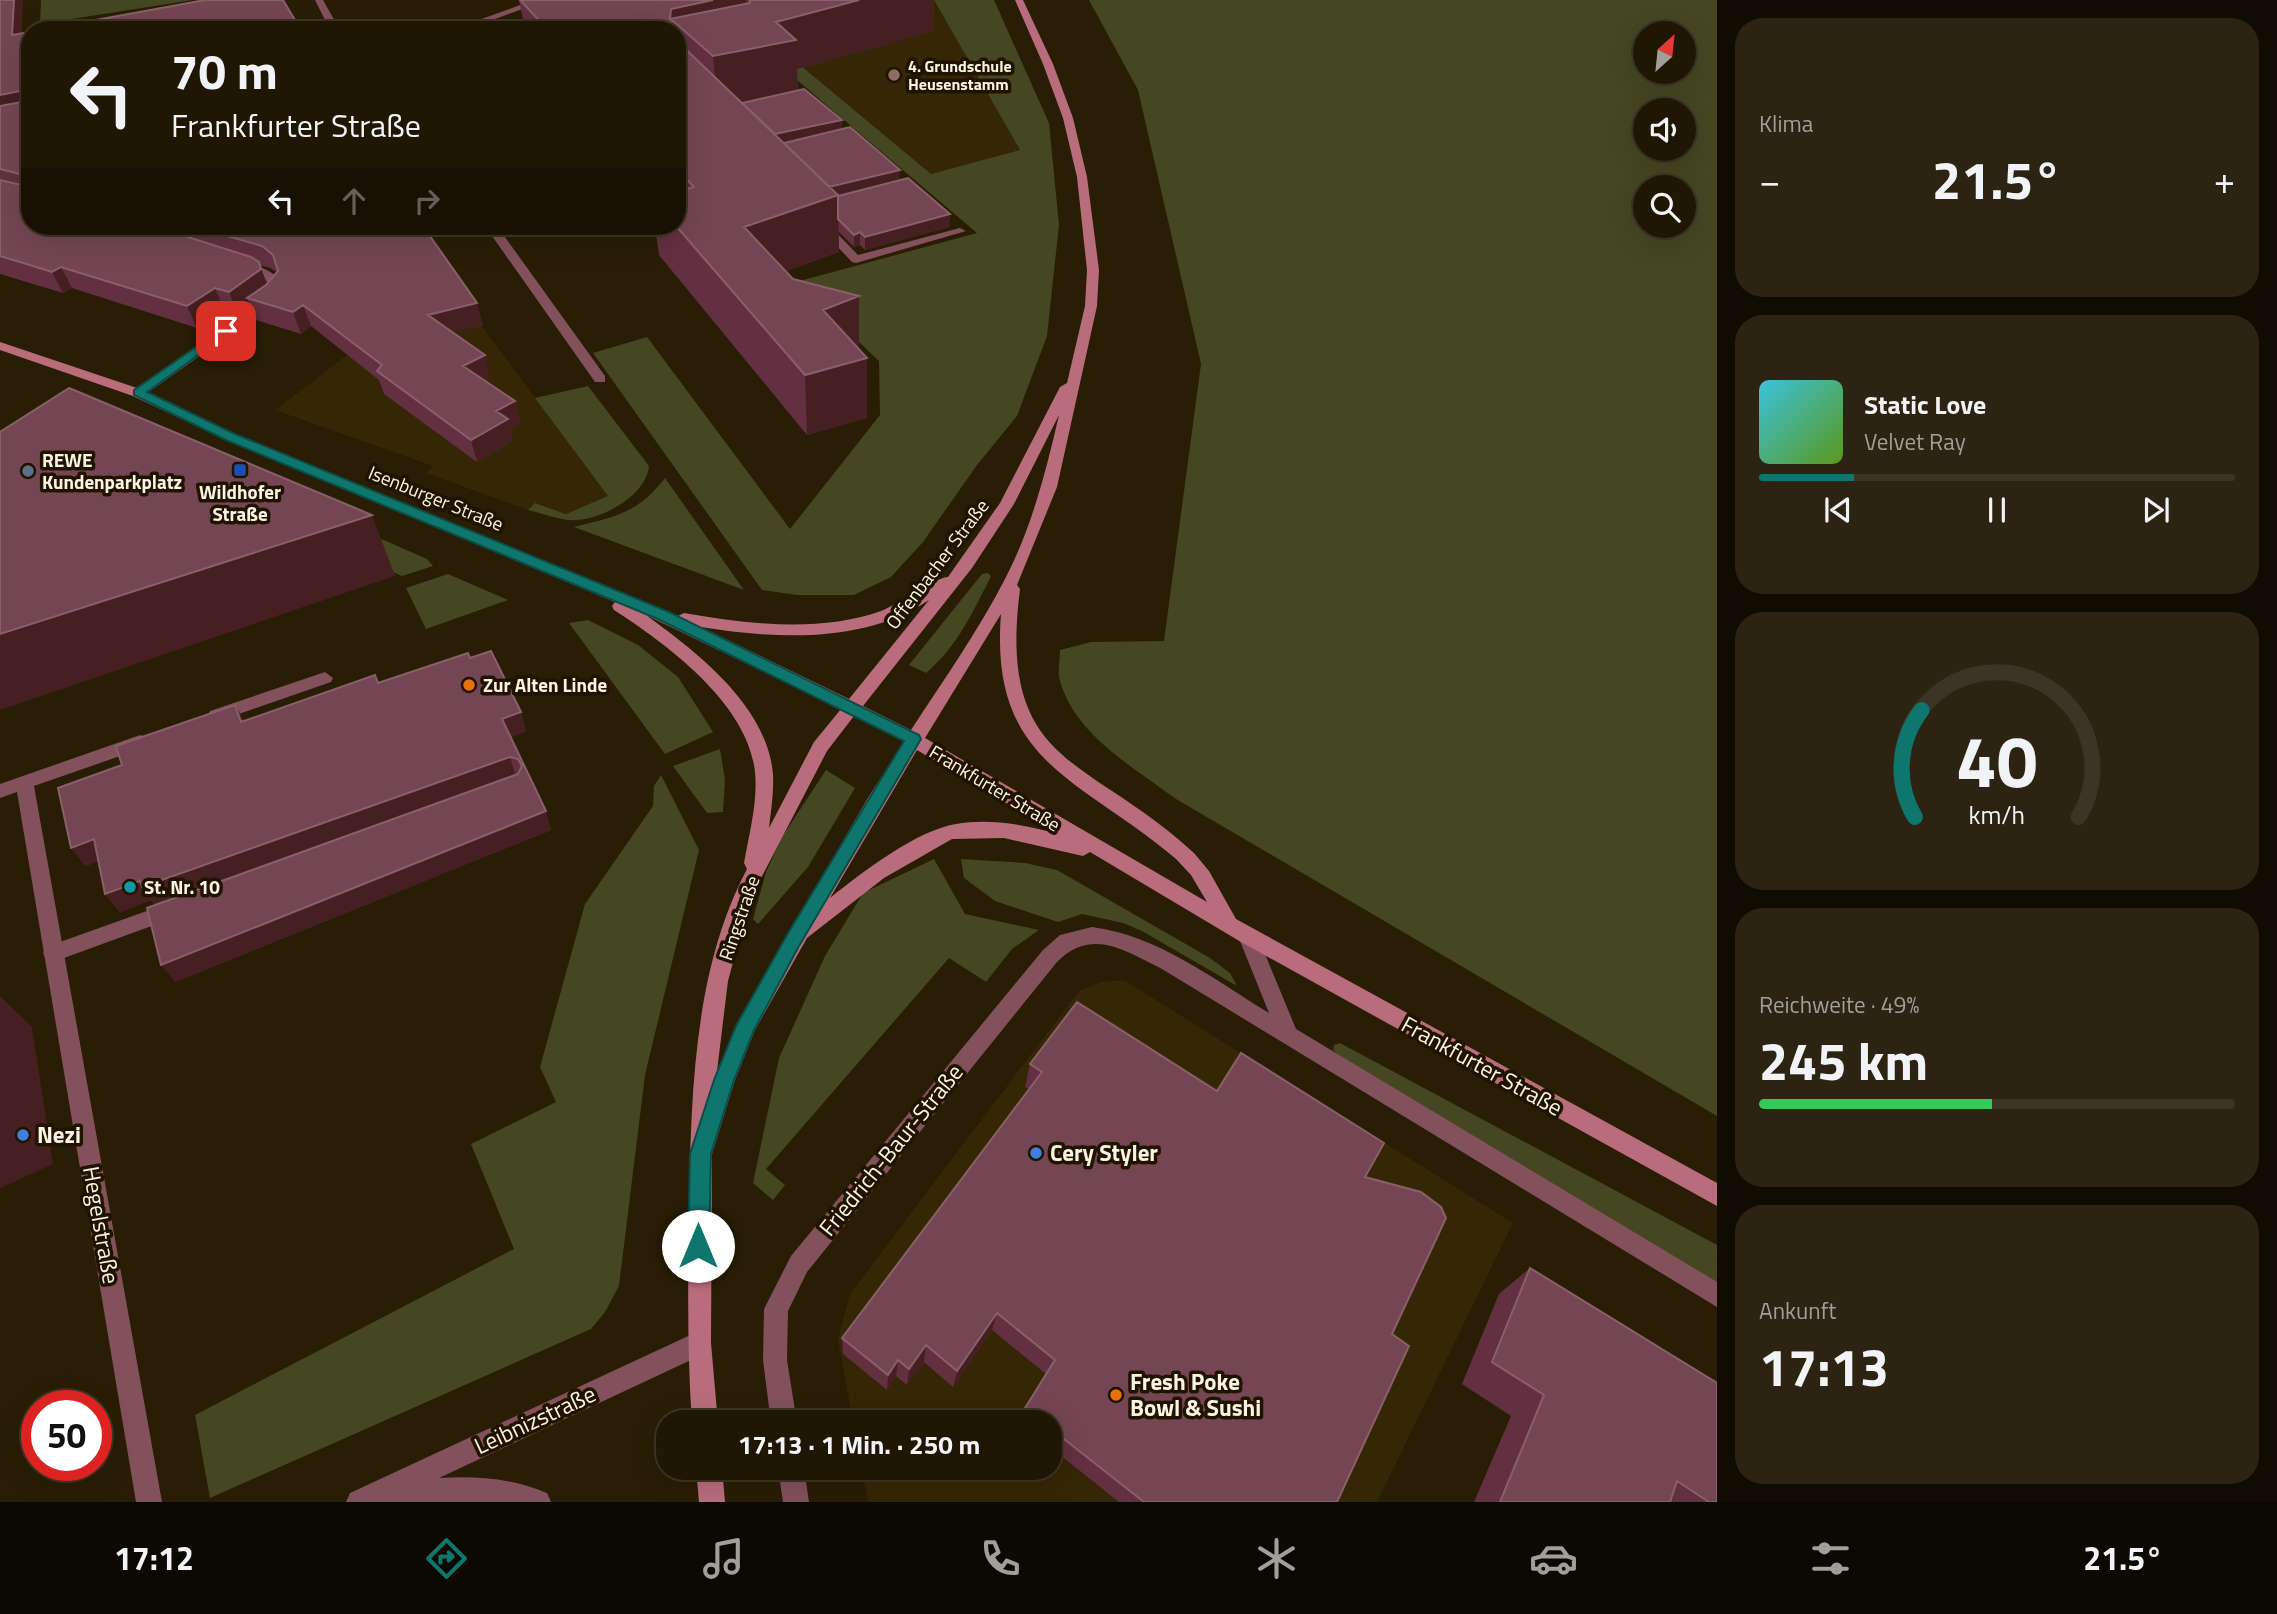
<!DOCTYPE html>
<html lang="de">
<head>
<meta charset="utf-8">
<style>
	:root { --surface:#1f1604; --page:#2c2313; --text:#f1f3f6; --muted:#a19f9a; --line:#3c3526; --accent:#0f766e }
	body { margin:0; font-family:"Titillium Web",sans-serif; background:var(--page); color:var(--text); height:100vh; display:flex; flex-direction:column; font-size:26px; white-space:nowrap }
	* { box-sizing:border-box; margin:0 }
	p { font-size:23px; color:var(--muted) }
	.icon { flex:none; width:38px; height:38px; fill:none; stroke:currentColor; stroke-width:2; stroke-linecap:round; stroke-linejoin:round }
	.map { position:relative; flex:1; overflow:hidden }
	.drawer { display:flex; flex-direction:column; gap:18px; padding:18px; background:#110c02; width:560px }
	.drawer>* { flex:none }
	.guide { position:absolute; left:21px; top:21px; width:665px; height:214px; border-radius:28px; box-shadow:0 7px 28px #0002,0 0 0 2px var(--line); background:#1f1604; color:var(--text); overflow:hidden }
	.needle { width:46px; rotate:27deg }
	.tools { position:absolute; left:1633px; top:21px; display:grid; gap:14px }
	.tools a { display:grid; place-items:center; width:63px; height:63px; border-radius:50%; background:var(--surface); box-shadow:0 7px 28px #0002,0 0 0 2px var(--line); font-size:35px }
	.speed { position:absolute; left:21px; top:1390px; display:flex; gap:14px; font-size:35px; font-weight:700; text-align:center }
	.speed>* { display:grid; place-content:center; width:91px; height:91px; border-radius:50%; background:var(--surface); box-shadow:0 7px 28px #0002,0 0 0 2px var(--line); line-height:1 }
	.speed .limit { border:10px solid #d22; background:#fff; color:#111 }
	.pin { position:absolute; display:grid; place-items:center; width:60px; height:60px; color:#fff; margin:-30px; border-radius:14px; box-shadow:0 4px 10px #0006 }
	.me { position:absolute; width:77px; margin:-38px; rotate:0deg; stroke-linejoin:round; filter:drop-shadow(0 0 5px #0008) }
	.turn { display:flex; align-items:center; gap:24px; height:147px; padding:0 35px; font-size:32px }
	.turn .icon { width:91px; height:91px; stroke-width:2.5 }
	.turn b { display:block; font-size:49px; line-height:60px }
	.lanes { display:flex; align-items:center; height:66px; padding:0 35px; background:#0003; justify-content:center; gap:35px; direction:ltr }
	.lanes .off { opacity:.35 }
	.big { font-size:52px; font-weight:700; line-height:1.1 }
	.drawer .card { flex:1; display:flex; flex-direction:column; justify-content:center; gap:10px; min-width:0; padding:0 24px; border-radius:28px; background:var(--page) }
	.drawer .dial { align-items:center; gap:0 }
	.dial svg { height:182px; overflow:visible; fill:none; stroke:var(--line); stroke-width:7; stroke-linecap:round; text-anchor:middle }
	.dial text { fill:var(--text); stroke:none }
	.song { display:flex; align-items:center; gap:21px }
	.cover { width:84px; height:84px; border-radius:10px; background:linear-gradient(135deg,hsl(190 70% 55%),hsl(90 70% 35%)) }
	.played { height:7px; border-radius:4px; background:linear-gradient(90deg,var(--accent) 20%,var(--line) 20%) }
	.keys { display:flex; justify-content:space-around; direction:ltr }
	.heat { display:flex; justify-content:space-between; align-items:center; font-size:38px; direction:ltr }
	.charge { height:10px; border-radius:5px; background:linear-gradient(90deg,#34c759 49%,var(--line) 0) }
	.trip { position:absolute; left:656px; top:1410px; width:406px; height:70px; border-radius:28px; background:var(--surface); box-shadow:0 7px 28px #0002,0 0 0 2px var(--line); font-weight:700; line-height:70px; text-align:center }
	.menu { display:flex; height:112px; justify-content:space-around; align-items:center; background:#0c0902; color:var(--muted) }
	.menu .icon { width:49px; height:49px }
	.menu .current { color:var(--accent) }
	.menu b { font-size:32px; color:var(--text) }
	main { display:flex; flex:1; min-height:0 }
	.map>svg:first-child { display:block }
	.built { fill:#352605 }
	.green { fill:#454622; fill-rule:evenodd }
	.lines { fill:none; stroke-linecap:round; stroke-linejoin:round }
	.lane { fill:#82515b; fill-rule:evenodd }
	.street { fill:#82515b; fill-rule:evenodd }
	.secondary { fill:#b96d7c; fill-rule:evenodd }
	.wall { fill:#633041; fill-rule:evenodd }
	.shaded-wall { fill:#451f22 }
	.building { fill:#744553; stroke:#89606a; stroke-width:2 }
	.route { fill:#0f766e; stroke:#0a4d48; stroke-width:2 }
	.education-dot { fill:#8d6e63; stroke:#201400; stroke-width:2.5 }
	.transit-dot { fill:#1a4fb4; stroke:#201400; stroke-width:2.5 }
	.service-dot { fill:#5c6f8a; stroke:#201400; stroke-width:2.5 }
	.food-dot { fill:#e8710a; stroke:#201400; stroke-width:2.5 }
	.culture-dot { fill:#0f9aa8; stroke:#201400; stroke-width:2.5 }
	.shop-dot { fill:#3f7fe0; stroke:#201400; stroke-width:2.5 }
	.labels { text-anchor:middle; stroke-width:7; stroke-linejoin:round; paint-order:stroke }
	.far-poi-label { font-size:16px; font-weight:bold; fill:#fbf3e4; stroke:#201400; text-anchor:start }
	.poi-label { font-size:19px; font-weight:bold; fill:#fbf3e4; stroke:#201400; text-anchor:start }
	.street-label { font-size:19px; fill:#fbf3e4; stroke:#201400 }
	.near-street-label { font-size:23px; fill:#fbf3e4; stroke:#201400 }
	.near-poi-label { font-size:23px; font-weight:bold; fill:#fbf3e4; stroke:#201400; text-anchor:start }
</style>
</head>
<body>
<main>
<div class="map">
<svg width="1717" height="1502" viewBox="0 0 1717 1502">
	<rect width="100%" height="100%" fill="#291d05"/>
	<!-- built -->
	<path class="built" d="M722 0H934L1020 150 931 174Z
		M467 299 481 325 609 496 566 514 536 503 528 510 426 473 433 466 275 410 346 356 412 312Z
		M1124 980 1513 1223 1377 1502H868L862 1468H1050V1423H853L838 1339 850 1294 1079 991 1101 982Z"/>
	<!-- green -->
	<path class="green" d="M41 0H193L40 24Z
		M703 0H722L931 174 1020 150 934 0H994L1049 123 1059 225 1047 336 1017 416 977 465 923 542 891 577 854 595H797L762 590 593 353 647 337 790 529 880 415 879 361 796 282 977 233Z
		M1089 0H1717V1116L1176 799C1133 767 1072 733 1059 677 1058 668 1060 658 1060 650L1091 642 1164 641 1201 364 1138 90ZM1645 33H1684V72H1645ZM1645 110H1684V149H1645ZM1645 187H1684V226H1645Z
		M588 386 649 466C646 498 596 523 567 520 554 518 541 513 528 510L535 503 566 514 608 496 535 398Z
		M665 478 744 590 574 527C615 517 638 513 665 478Z
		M361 530 427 559 433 566 402 576 338 548Z
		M988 573 991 576C973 612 957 647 926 673L909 665 982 574Z
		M448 574 508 600 426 629 406 588Z
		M588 620 638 645 678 677 713 732 665 754 569 623Z
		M720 749 725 780 723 812 707 813 673 766Z
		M826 770 855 788 808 867 758 924 753 919 766 872 782 837Z
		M661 775 699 850 645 1075 619 1286 605 1312 591 1329 210 1498 195 1415 514 1249 471 1144 556 1102 540 1067 585 904 653 806 654 786Z
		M934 859 965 914 1039 930 1012 949 986 982 949 958 766 1169 785 1185 773 1200 753 1183 779 1058 825 956 863 893Z
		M961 859 1025 863 1057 870 1210 958 1230 973 1237 986 1142 931 1123 923 1082 914 1058 922 995 901 964 878Z
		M1340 1043 1717 1245V1283L1343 1059 1333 1050 1334 1045Z"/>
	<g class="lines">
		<!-- lane -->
		<path class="lane" d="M819 223H827L858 255 960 228 966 231 856 263 852 262 819 227Z
			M172 902 179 904 182 910 179 916 53 962 46 959 43 953 46 947Z"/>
		<!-- street -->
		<path class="street" d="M315 0H323L340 30H330Z
			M534 0H547L465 30H451Z
			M485 226H497L605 376V382H595Z
			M239 261C259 267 278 269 284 291L272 305 143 396H133V390L264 299 272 291C267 274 250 272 235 268V262Z
			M325 672 333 678 331 682 216 722 210 721 207 716 210 711Z
			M140 735 146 737 149 742 146 747 34 786 162 1502H136L17 792 0 798V784Z
			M1092 927C1157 935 1215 980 1269 1013L1238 936 1241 930 1248 928 1255 930 1296 1029 1717 1282V1307L1162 969C1125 951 1092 927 1057 962L807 1272 788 1311 787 1360 797 1423H771L763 1360 764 1309 791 1256 1043 950 1060 935Z
			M699 1331 708 1334 711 1343 708 1352 439 1478C476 1476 512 1478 547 1493L551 1502H346L350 1493Z
			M778 1468H804L809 1502H783Z"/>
		<!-- secondary -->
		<path class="secondary" d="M1015 0H1023L1053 64 1073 118 1087 177 1099 270 1097 306 1057 487 1017 585 1020 589C997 768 1088 755 1194 853L1209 871 1236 919 1717 1183V1206L1241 942 1090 852 1083 856 1004 838 952 839 884 878 807 938 755 1030 735 1080 712 1154 711 1343 718 1423H692C687 1352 688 1282 689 1211 691 1098 693 971 747 869L744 863C749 834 758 802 755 772 748 704 668 645 614 610L612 606 615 602 226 440 133 396 0 350V342L143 390 236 434 678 616 684 613C748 624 819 633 881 611 897 605 937 577 948 577L1000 503 1060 387 1067 383 1085 306 1087 270 1077 177 1063 118 1043 64ZM1059 415C1046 471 1032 527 1005 579 978 631 943 681 911 730L863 706 972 568 1014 504ZM929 600 849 699 701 627C775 639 864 644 929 600ZM1001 614C989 764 1081 778 1176 859L1191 875 1207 902 925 738ZM646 615 841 709 814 742 769 828C771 810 774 792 773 774 767 706 698 653 646 615ZM854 716 904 742 868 798 739 1019 717 1071 728 981 740 936 759 882 827 751ZM917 750 1058 834C1026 825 990 818 956 824 917 830 861 873 830 898Z
			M696 1468H722L725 1502H699Z"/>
	</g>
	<!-- wall -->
	<path class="wall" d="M0 0 22 33 30 226H426L429 234 483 325 453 332 490 377 484 380 515 401 521 423 510 429 513 441 477 462 384 394 379 380 311 326 301 334 256 320 250 305 238 314 224 310 197 328 72 288 63 293 0 274ZM259 265 270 268 277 272 267 284Z
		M519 0H934L933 31 797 69 798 90 842 120V129L899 180 950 214 949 227 865 250 860 245 854 247 839 232V252L786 271 867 358V418L807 435 659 255 655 226H677V30H525Z
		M470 658 521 712 526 731 511 737 551 830 175 982 155 905 151 900 120 912 105 894 99 861 85 866 122 765 235 705 244 721Z
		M1030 1064 1217 1091 1365 1177 1392 1334 1337 1502H1119L1050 1447V1423L1019 1422 1025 1408 1046 1374 992 1330 953 1387 924 1362 907 1385 896 1376 887 1390 843 1354 842 1338 1029 1089 1025 1087Z
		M1530 1268 1717 1502H1474L1511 1416 1462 1384 1499 1294Z"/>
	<!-- shaded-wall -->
	<path class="shaded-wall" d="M14 0H23L21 54 12 35Z
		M628 0H746L748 44 673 21 674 30H669Z
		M859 0H934L933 31 797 69 798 93 718 109 713 56 776 22Z
		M20 91 30 111 0 116V95Z
		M842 120V132L758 150 757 138Z
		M900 170 899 183 838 197 839 252 748 285 744 227 810 191Z
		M950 214 949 227 865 250V237Z
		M860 232V245L854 247V235Z
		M259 262 269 290 247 298 250 305 238 314 229 292Z
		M61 267 72 288 63 293 52 272Z
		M215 288 224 310 197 328 187 306Z
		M859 296V355L823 310Z
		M477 303 483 325 434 337 428 315Z
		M303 305 311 326 301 334 293 312Z
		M485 355 490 377 469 388 463 366Z
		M867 358V418L807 435 805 375Z
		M515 401 521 423 510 429 513 441 477 462 471 440 496 411Z
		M372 515 395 576 0 710V634Z
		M235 705 246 724 241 722Z
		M521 712 526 731 508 738 502 719Z
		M510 757 516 777 155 905 151 900 120 912 105 894 140 881Z
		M546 811 551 830 175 982 161 965Z
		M94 839 108 858 85 866 71 848Z
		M0 996 32 1027 53 1164 0 1188Z
		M997 1313 992 1330 953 1387 957 1371Z
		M926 1345 924 1362 907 1385 909 1369Z
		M898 1360 896 1376 887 1390 888 1375Z"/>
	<!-- building -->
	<path class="building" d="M0 0H14L12 35 30 32V226H153L251 257 259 262 261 269 229 292 215 288 187 306 61 267 52 272 0 256V180L21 185 20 174 0 169V106L22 102 23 94 20 91 0 95Z
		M205 0H283L301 30H41Z
		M520 0H713L671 9 670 19 750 3V0H859L776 22 796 40 713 56 673 21 669 23V30H548Z
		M677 41 838 195 744 227 793 279 859 296 823 310 867 358 805 375 676 226H677V192L694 187 677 169Z
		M804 89 842 120 775 134 742 103Z
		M850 127 900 170 829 187 784 143Z
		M908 178 950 214 865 237 860 232 854 235 838 219V196Z
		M192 226H425V229L477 303 428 315 485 355 463 366 515 401 496 411 508 419 471 440 377 371 382 365 303 305 293 312 247 298 266 285 278 271 273 255 262 246Z
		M69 388 372 515 0 634V432Z
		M491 651 521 712 502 719 546 811 161 965 147 908 518 774 522 766 518 759 510 757 142 887 140 881 105 894 94 839 71 848 58 788 122 765 116 746 235 705 241 722 375 675 378 683 468 653 470 658Z
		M1077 1002 1217 1091 1241 1053 1384 1143 1365 1177 1421 1192 1441 1207 1446 1218 1392 1334 1409 1346 1337 1502H1144L1050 1428V1423H1044L1025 1408 1055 1360 997 1313 957 1371 926 1345 909 1369 898 1360 888 1375 842 1338 1042 1072 1030 1064Z
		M1530 1268 1717 1383V1502H1709L1677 1481 1670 1502H1500L1544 1395 1492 1362Z"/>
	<!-- route -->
	<path class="route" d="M222 329 232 331 147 392 235 434 669 612 919 735 921 739 799 946 754 1030 734 1080 711 1154 709 1246 706 1253 698 1256 691 1253 688 1246 690 1154 714 1080 736 1026 787 935 904 741 658 619 226 440 134 395V390Z"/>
	<!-- markers -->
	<circle class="education-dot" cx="894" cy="75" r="7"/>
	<rect class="transit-dot" x="233" y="463" width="14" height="14" rx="3.5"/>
	<circle class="service-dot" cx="28" cy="471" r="7"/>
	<g class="food-dot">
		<circle cx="469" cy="685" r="7"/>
		<circle cx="1116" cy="1395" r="7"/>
	</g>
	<circle class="culture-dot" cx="130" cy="887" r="7"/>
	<g class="shop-dot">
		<circle cx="23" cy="1135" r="7"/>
		<circle cx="1036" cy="1153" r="7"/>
	</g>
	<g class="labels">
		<!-- far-poi labels -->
		<g class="far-poi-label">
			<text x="908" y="72">4. Grundschule<tspan x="908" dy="18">Heusenstamm</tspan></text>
		</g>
		<!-- poi labels -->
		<g class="poi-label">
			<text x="42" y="467">REWE<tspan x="42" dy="22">Kundenparkplatz</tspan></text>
			<text x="240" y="499" text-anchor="middle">Wildhofer<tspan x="240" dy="22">Straße</tspan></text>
			<text x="483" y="692">Zur Alten Linde</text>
			<text x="144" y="894">St. Nr. 10</text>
		</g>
		<!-- street labels -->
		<g class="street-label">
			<text transform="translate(436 498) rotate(22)" y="7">Isenburger Straße</text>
			<text transform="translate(937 564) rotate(-53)" y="7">Offenbacher Straße</text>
			<text transform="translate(995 788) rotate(31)" y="7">Frankfurter Straße</text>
			<text transform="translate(739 918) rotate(-71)" y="7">Ringstraße</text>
		</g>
		<!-- near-street labels -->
		<g class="near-street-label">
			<text transform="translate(1482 1066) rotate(29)" y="8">Frankfurter Straße</text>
			<text transform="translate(891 1150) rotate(-51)" y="8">Friedrich-Baur-Straße</text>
			<text transform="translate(101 1225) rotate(80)" y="8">Hegelstraße</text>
			<text transform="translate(535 1420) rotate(-25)" y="8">Leibnizstraße</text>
		</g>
		<!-- near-poi labels -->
		<g class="near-poi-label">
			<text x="37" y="1143">Nezi</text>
			<text x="1050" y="1161">Cery Styler</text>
			<text x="1130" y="1390">Fresh Poke<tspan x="1130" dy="26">Bowl &amp; Sushi</tspan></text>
		</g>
	</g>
</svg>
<div class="tools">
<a><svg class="needle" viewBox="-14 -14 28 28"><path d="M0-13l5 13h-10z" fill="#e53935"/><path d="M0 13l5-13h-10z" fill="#a19f9a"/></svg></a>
<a><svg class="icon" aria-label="sound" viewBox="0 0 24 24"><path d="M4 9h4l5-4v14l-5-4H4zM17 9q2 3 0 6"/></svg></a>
<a><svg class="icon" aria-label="search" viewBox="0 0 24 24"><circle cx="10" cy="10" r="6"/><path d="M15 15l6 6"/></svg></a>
</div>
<div class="speed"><div class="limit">50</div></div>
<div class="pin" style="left:226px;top:331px;background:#d93025"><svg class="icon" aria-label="arrive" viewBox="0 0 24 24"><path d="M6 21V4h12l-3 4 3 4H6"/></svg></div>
<svg class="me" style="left:698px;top:1246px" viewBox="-20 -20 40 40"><circle r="19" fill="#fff"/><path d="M0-13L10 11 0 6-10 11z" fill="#0f766e"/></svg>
<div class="trip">17:13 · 1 Min. · 250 m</div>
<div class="guide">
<div class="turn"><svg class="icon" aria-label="left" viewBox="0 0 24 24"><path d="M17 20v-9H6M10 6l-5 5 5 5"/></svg><div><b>70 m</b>Frankfurter Straße</div></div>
<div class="lanes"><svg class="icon" aria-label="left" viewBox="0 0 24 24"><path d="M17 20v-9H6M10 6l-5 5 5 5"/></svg><svg class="icon off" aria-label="ahead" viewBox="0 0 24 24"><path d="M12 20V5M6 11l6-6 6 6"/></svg><svg class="icon off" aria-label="right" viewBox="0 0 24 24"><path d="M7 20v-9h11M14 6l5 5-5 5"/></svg></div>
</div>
</div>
<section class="drawer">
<div class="card"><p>Klima</p>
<div class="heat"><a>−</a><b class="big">21.5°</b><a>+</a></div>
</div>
<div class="card">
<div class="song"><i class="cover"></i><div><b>Static Love</b><p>Velvet Ray</p></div></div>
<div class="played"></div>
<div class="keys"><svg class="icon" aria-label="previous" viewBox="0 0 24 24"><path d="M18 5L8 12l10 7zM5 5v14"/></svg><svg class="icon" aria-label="pause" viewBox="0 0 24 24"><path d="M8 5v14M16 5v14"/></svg><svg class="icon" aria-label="next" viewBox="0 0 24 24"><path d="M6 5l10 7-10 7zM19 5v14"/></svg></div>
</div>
<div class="card dial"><svg viewBox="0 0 100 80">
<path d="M14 69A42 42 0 1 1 86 69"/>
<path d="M14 69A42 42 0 0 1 17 22" stroke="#0f766e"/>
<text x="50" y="56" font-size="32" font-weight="700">40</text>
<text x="50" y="72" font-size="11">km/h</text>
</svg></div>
<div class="card"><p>Reichweite · 49%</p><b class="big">245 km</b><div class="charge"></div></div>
<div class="card"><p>Ankunft</p><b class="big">17:13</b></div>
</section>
</main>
<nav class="menu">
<b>17:12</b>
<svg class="icon current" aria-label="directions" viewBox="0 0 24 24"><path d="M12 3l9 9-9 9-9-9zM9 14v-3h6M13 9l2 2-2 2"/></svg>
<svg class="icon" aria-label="music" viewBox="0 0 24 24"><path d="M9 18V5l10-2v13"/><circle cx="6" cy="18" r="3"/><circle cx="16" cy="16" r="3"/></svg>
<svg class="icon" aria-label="phone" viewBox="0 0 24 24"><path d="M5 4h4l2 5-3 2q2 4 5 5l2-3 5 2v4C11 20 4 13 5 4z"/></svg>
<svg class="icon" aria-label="climate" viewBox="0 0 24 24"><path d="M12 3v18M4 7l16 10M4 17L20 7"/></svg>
<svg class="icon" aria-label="car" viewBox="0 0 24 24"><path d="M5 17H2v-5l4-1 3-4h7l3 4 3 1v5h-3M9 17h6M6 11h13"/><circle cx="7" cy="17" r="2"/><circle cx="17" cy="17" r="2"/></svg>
<svg class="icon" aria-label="filters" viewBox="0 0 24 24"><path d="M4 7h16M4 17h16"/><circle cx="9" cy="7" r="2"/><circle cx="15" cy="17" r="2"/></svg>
<b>21.5°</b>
</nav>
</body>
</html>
